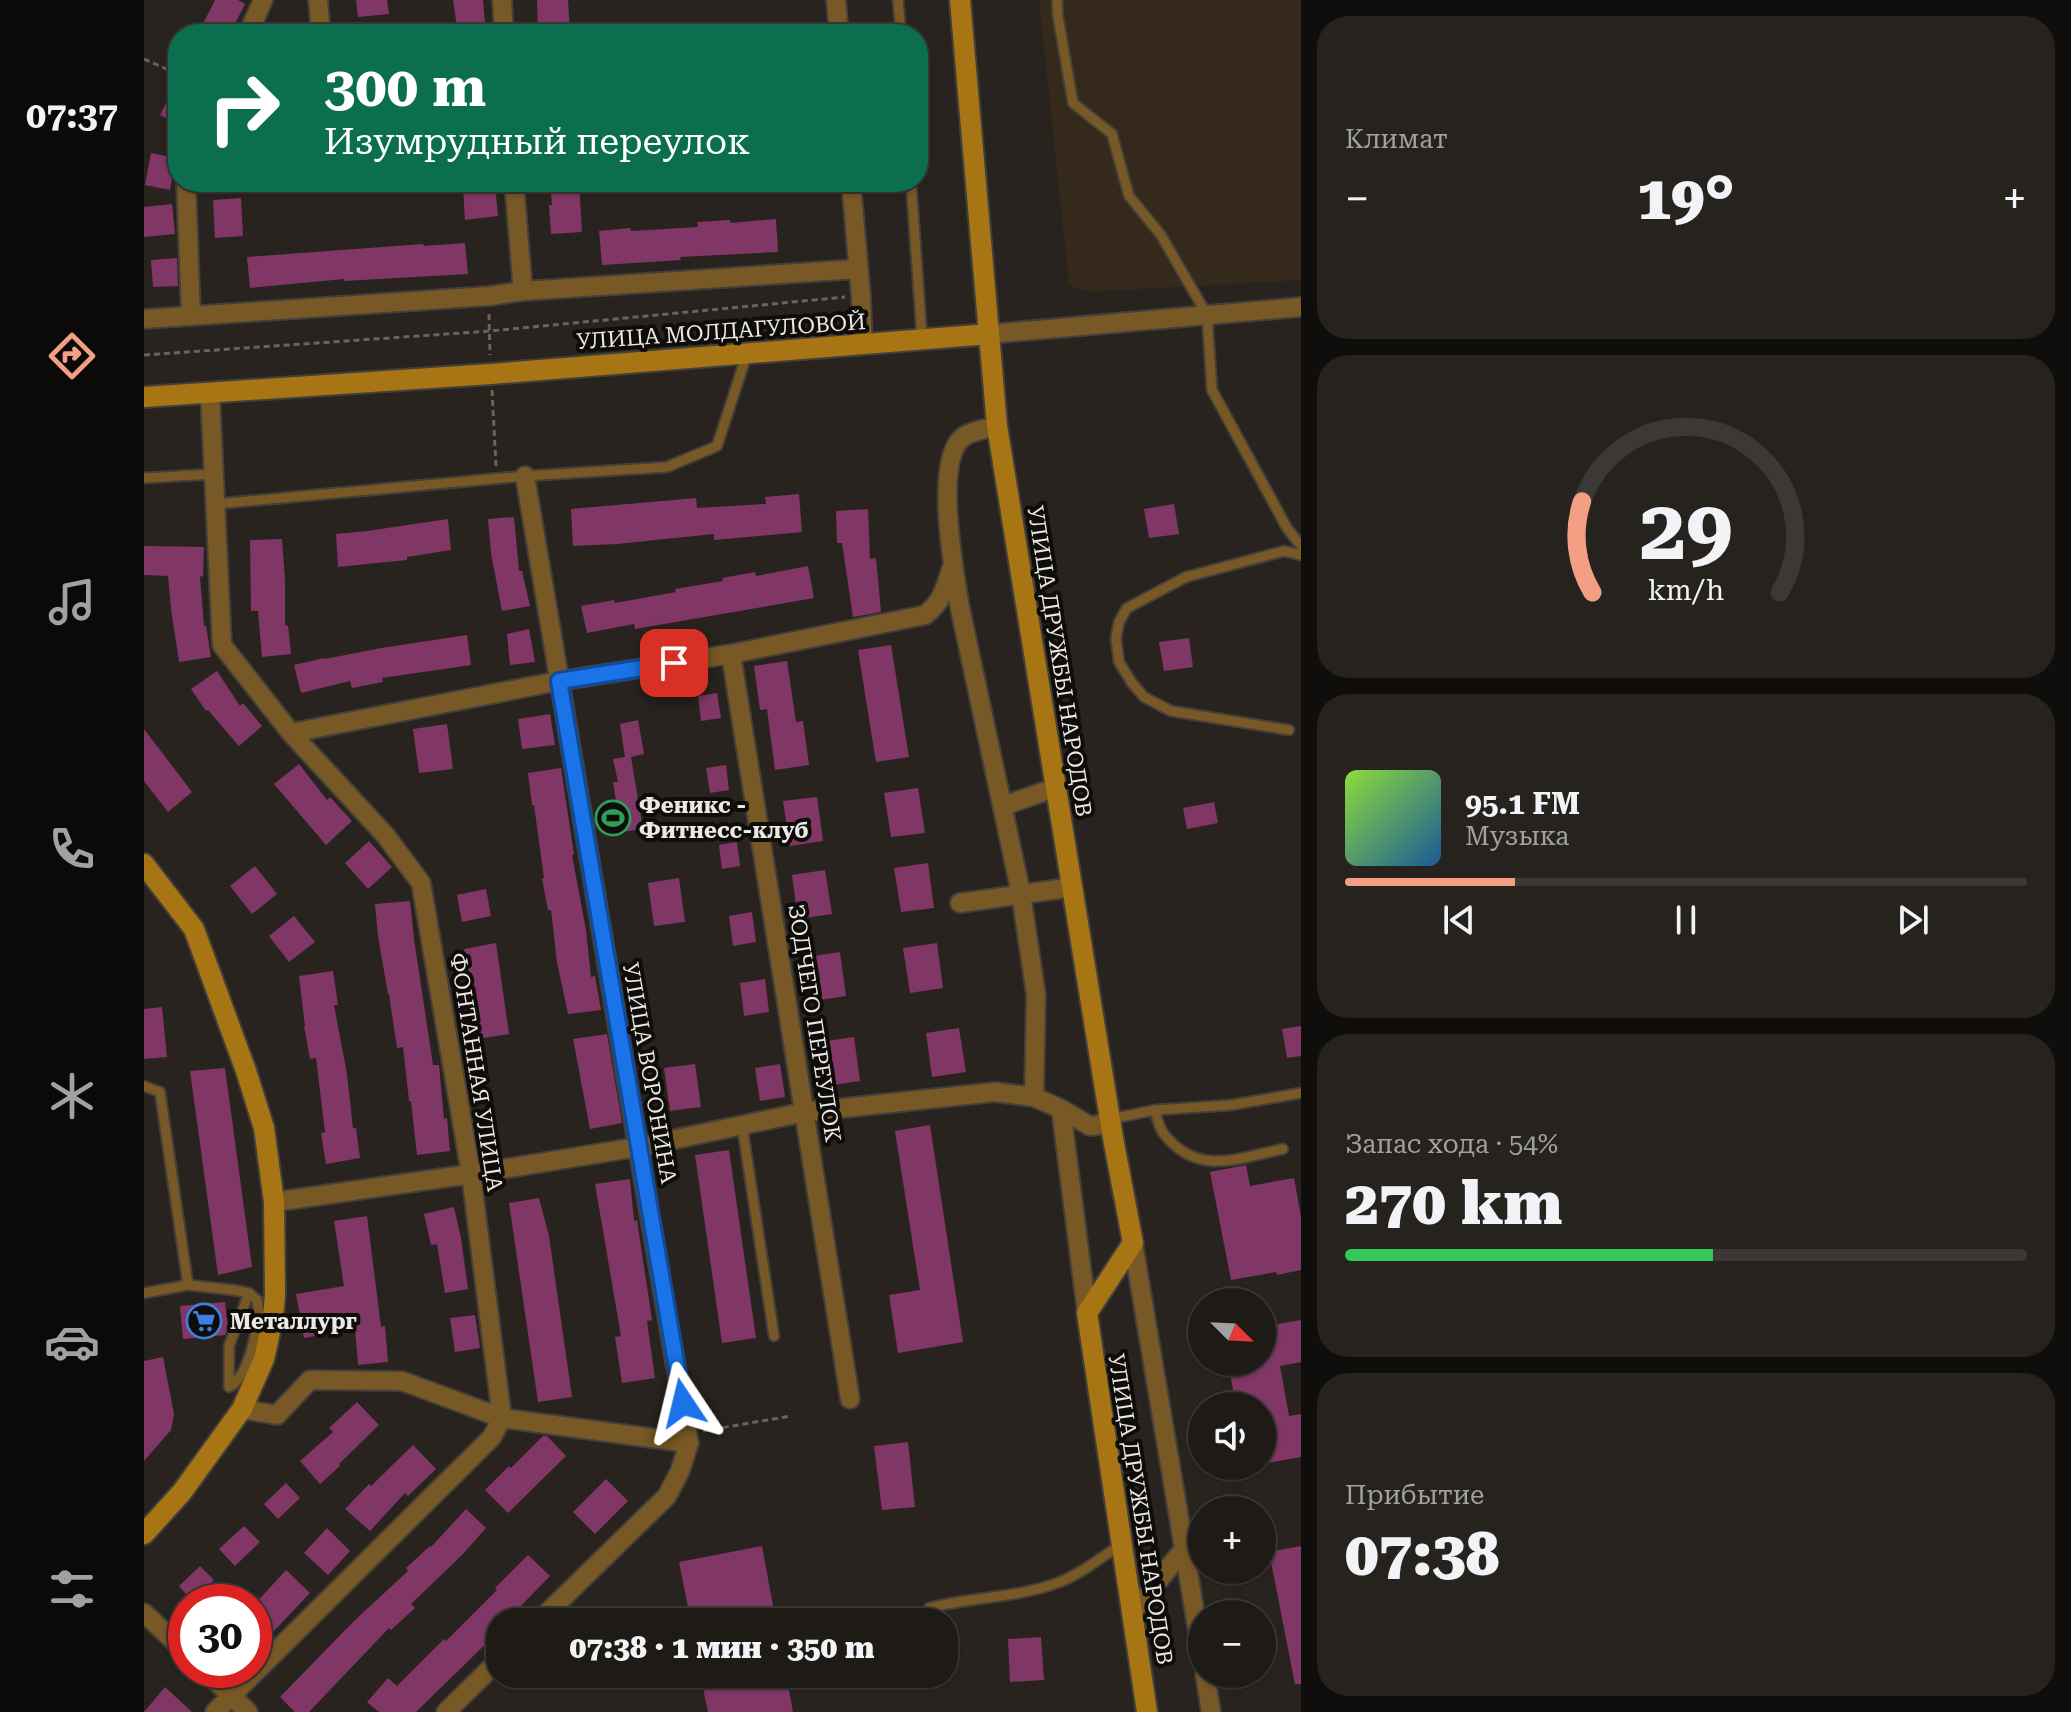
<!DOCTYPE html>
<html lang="ru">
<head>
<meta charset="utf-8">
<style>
	:root { --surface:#1e1a16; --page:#26231f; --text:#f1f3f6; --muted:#a1a1a1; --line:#3c3835; --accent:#f39f83 }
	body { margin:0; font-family:"Roboto Serif",serif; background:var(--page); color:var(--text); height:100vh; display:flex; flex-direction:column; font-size:30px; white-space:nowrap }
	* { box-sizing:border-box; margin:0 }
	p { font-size:26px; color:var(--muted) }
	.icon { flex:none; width:44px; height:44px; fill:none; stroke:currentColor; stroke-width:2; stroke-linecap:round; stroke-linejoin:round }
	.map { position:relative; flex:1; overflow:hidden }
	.details { display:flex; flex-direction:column; gap:16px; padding:16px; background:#100e0c; width:770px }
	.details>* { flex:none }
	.banner { position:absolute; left:24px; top:24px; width:760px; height:168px; border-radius:32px; box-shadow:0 2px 6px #0004,0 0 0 2px var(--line); background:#0b6e4f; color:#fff; overflow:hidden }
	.needle { width:52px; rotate:114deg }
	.tools { position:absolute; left:1044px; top:1288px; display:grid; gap:16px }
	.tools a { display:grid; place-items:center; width:88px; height:88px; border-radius:50%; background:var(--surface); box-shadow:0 2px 6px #0004,0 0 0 2px var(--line); font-size:40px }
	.speed { position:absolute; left:24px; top:1584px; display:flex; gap:16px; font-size:40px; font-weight:700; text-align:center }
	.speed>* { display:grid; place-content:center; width:104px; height:104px; border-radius:50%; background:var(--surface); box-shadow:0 2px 6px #0004,0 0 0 2px var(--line); line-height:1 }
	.speed .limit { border:12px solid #d22; background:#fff; color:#111 }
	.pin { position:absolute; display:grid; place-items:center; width:68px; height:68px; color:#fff; margin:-34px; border-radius:16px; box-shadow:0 4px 12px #0006 }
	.me { position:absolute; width:88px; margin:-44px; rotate:350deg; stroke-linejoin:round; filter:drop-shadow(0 0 6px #0008) }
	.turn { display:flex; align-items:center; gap:28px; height:168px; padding:0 24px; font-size:36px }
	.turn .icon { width:104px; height:104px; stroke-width:2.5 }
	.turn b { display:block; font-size:56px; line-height:68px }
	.big { font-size:60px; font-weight:800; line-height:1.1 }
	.details .card { flex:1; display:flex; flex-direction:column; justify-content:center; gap:12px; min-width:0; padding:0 28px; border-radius:32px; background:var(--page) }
	.details .dial { align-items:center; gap:0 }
	.dial svg { height:208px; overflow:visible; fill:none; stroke:var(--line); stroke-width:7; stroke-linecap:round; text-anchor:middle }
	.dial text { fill:var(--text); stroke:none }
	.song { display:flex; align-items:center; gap:24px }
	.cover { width:96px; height:96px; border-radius:12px; background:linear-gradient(135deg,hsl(90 70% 55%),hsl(210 70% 35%)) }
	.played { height:8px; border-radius:4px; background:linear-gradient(90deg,var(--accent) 25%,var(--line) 25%) }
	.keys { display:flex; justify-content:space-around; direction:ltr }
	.heat { display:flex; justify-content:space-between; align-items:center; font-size:44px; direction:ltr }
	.charge { height:12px; border-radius:6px; background:linear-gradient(90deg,#34c759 54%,var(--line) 0) }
	.trip { position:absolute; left:342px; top:1608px; width:472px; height:80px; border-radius:32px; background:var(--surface); box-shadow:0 2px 6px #0004,0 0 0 2px var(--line); font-weight:800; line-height:80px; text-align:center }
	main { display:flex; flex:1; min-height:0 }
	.dock { display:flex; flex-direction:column; width:144px; justify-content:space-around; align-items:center; background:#0c0a09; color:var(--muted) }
	.dock .icon { width:56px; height:56px }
	.dock .current { color:var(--accent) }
	.dock b { font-size:36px; color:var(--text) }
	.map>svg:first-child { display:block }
	.commercial { fill:#34291a }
	.building { fill:#803765 }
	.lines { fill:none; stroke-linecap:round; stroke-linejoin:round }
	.lane-casing { stroke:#433f3a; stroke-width:13 }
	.street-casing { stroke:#433f3a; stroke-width:22 }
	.secondary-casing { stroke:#433f3a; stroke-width:24 }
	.path { stroke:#69645f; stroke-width:3; stroke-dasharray:6 4; stroke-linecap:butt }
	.lane { stroke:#785825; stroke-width:9 }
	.street { stroke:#785825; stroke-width:18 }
	.secondary { stroke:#a77513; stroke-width:20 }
	.route-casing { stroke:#114b97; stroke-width:20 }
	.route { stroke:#1a73e8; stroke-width:14 }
	.labels { text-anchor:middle; stroke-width:8; stroke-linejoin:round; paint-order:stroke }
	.street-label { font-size:22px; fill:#ece8e5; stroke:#0f0d0a }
	.poi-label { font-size:22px; font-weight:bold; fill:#ece8e5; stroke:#0f0d0a; text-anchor:start }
</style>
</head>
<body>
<main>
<nav class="dock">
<b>07:37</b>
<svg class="icon current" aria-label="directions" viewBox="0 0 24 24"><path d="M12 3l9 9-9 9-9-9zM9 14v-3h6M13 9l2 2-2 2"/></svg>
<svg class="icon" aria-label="music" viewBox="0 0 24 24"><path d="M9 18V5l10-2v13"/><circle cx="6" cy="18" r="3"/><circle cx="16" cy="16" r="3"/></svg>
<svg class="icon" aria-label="phone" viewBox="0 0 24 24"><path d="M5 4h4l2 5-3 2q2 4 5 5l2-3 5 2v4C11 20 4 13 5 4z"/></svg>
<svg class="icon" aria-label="climate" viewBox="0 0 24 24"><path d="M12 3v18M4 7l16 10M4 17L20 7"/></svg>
<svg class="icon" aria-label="car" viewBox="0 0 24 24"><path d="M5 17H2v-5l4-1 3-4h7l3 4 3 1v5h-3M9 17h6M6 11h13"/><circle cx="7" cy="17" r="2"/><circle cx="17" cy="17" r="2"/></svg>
<svg class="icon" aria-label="filters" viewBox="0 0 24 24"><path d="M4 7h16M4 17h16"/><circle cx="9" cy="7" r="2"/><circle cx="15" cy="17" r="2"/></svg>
</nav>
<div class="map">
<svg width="1157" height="1712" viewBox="0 0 1157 1712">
	<rect width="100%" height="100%" fill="#28231e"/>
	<!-- commercial -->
	<path class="commercial" d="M895 0H1157V280L944 292 925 285Z"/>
	<!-- building -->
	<path class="building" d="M71 0H94L101 4 86 34H54Z
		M212 0H243L245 14 214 17Z
		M309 0H339L342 34H314Z
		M393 0H424L426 34H394Z
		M34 80V124L16 115Z
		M7 153 32 158 26 190 1 185Z
		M406 182H435L438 232 407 234 405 205H408Z
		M351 185 354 216 321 220 319 187Z
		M97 198 99 236 71 238 69 200Z
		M28 204 31 234 0 237V207Z
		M632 219 634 252 536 257 537 260 458 265 455 231 486 228 487 231 554 227 553 222 586 220V223Z
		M321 243 324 274 200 281V279L106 288 103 257 279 244 280 246Z
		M33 258 34 286 9 287 7 260Z
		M655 494 658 532 570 540V534L473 544 429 546 427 509 552 498 553 508 622 504 621 497Z
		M1030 504 1035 534 1005 538 1000 509Z
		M724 509 726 559 732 558 737 612 709 617 698 543H693L692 511Z
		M370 517 375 571H378L386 606 358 611 347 553 344 519Z
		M304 519 307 550 263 557V560L194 567 192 534 223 531Z
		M138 539 141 580V626L144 625 147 654 118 657 114 611H107L106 540Z
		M0 546 60 547 59 577 56 576 60 626H62L67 657 35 662 27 609 24 576 0 575Z
		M664 566 670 598 491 629 490 624 443 633 437 606 470 600 471 603 532 592 531 589 579 581 578 578 611 572 612 576Z
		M385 629 391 662 366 665 363 634Z
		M323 635 327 665 238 678 239 682 208 688 206 681 157 693 150 665 180 658 181 659 237 648Z
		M1045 638 1049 667 1020 671 1015 642Z
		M747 645 765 757 732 762 714 650Z
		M643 661 652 722 659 721 665 765 631 770 623 709 616 710 610 666Z
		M73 671 96 706 99 703 118 726 95 746 64 710 62 711 47 689Z
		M573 693 577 718 557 721 554 696Z
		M406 714 411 745 378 749 374 719Z
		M494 720 500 754 487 757 499 829 477 832 469 782H474L469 759 481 757 476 724Z
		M303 724 309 769 275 773 269 729Z
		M0 729 48 792 24 812 0 781Z
		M155 764 183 800 186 797 208 821 182 845 130 784Z
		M582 765 585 790 566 793 562 768Z
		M417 768 430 855H428L442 930 447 977 451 976 457 1010 424 1014 413 962 407 910H404L398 879 400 878 390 805H388L384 773Z
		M774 788 781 833 747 837 740 793Z
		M673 797 679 841 646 846 639 801Z
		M1070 802 1074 823 1043 829 1039 808Z
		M225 841 248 867 224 889 201 863Z
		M593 842 596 866 578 869 575 845Z
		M784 863 790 908 757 912 750 868Z
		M111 866 133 894 108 914 86 886Z
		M681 870 688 914 654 919 648 875Z
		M535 878 541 922 510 926 504 883Z
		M342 889 347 916 318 922 313 895Z
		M266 901 270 939 289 1065H295L300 1119 303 1118 306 1151 273 1155 267 1101H265L259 1047 253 1048 245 994H244L234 936 231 904Z
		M608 912 612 942 589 946 585 916Z
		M150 916 171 942 145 962 125 936Z
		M352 943 365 1034 334 1039 320 949Z
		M793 943 799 988 766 993 759 948Z
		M696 952 702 996 669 1001 662 957Z
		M189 971 194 1005H190L203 1074 209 1128H212L216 1158 182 1164 177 1133 181 1132 172 1058 166 1059 160 1026H161L155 976Z
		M621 979 625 1012 600 1016 596 983Z
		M18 1007 23 1057 0 1059V1009Z
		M1157 1026V1056L1143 1058 1138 1029Z
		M815 1028 822 1072 788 1077 782 1033Z
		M463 1034 478 1123 446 1129 429 1039Z
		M710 1037 716 1081 682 1086 676 1042Z
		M551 1064 557 1107 526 1111 520 1068Z
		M636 1064 641 1097 616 1101 611 1068Z
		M81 1068 108 1267 74 1275 46 1071Z
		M786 1125 819 1342 754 1353 745 1295 776 1290 751 1131Z
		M585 1150 612 1338 578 1343 551 1155Z
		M1102 1165 1106 1186 1150 1178 1157 1217V1270L1133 1275 1132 1272 1087 1280 1066 1172Z
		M486 1179 490 1221 493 1220 508 1320 503 1321 511 1378 478 1383 471 1337 477 1336 451 1184Z
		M395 1198 405 1236 428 1397 394 1402 365 1203Z
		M310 1207 317 1238 324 1289 301 1293 293 1244 287 1245 280 1214Z
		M223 1216 237 1327 241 1326 244 1362 214 1365 211 1329 160 1338 152 1294 200 1286 190 1221Z
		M81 1302 84 1328 81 1335 39 1339 36 1306Z
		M331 1315 336 1348 311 1352 306 1318Z
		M1157 1320V1362L1136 1366 1145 1416 1157 1414V1457L1118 1464V1406H1092L1084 1362H1118V1327Z
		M19 1357 30 1414 27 1430 0 1461V1361Z
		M213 1402 235 1425 195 1464 196 1466 176 1484 156 1461 189 1432 185 1428Z
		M399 1436H403L422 1456 364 1513 341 1490 365 1466 367 1468Z
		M764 1442 771 1507 738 1510 730 1446Z
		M269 1445 292 1469 264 1496 261 1493 226 1531 201 1509 225 1484 227 1486Z
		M462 1479 484 1501 451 1534 429 1512Z
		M142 1483 156 1498 134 1519 120 1504Z
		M322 1509 342 1528 318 1555 267 1604 271 1608 247 1630 245 1628 165 1712H151L136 1697 210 1621 264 1571 262 1568 286 1546 287 1547Z
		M100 1526 116 1542 91 1566 75 1549Z
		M183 1528 206 1551 184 1575 160 1553Z
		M618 1546 632 1622H547L535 1562Z
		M1157 1546V1684H1151L1125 1552Z
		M384 1555 406 1576 361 1622H356V1630L272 1712H235L223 1702 244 1678 253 1686 300 1639 302 1641 353 1590 351 1588Z
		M56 1566 70 1580 48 1601 35 1586Z
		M142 1570 166 1593 110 1652V1605Z
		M897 1637 900 1680 866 1682 864 1639Z
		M556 1674H642L649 1712H564Z
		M21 1687 48 1712H0Z"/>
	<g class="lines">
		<!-- lane casing -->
		<g class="lane-casing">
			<path id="lane" d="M754 0 757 34
				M913 0 914 17 929 103 968 134 985 196 1017 235 1063 315 1068 390 1143 528 1157 546
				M767 182 778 338
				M0 478 69 474
				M71 504 381 476 523 467 573 446 603 354
				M1145 730 1027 711 1000 697 988 683 975 662 972 638 975 622 983 608 1042 577 1140 551 1157 555
				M0 1086 16 1092 44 1285
				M1011 1110C1013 1118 1015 1128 1020 1134 1054 1177 1094 1158 1139 1149
				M966 1119 1011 1110 1087 1105 1157 1093
				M598 1125 630 1336
				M0 1293 44 1285 89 1290 105 1293 113 1300 115 1314 121 1316
				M105 1293 85 1346V1387C104 1378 112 1334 115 1314
				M785 1608C827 1597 872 1598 913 1583 936 1575 957 1557 978 1544"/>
		</g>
		<!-- street casing -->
		<g class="street-casing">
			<path id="street" d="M174 0 177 34
				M358 0 360 34
				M692 0 695 34
				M104 34 119 0
				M42 182 47 316
				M370 182 379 291
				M707 182 717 296 719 345
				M0 319 345 296 379 291 714 269
				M845 334 1157 307
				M66 394 78 645 147 733 242 836 277 883 327 1174 358 1418 348 1437 71 1712
				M853 426C843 429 826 431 818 438 790 462 810 573 816 608L877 894 892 995 890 1097
				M381 476 494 1147 545 1443 536 1471 523 1496 394 1622
				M587 654 706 1399
				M147 733 415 681 587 654 781 615C799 601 801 588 808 567
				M859 806 913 787
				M816 903 929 887
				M917 1109 943 1313
				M130 1202 327 1174 494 1147 661 1112 851 1092 890 1097 917 1109 946 1126 955 1125 966 1119
				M989 1243 1058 1656
				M98 1409 133 1415 166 1380 258 1381 358 1418 545 1443
				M0 1613 42 1652
				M988 1613 1040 1549
				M60 1670 104 1712
				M1061 1674 1067 1712
				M302 1712 356 1659"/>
		</g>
		<!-- secondary casing -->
		<g class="secondary-casing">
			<path id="secondary" d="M816 0 853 426 969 1138 989 1243 943 1313 1003 1712
				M0 397 347 374 845 334
				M0 864 50 929 102 1071 120 1128 130 1202 131 1295 129 1318 120 1359 98 1409 38 1492 0 1534"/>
		</g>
		<!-- path -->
		<path class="path" d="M0 59 34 74
			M345 314 346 355
			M0 355 346 331 701 297
			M348 390 352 466
			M559 1431 647 1416"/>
		<!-- lane -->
		<use href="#lane" class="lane"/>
		<!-- street -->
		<use href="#street" class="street"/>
		<!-- secondary -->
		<use href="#secondary" class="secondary"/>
	</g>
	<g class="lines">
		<!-- route casing -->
		<g class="route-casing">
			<path id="route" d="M530 663 415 681 539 1403"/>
		</g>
		<!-- route -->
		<use href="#route" class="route"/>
	</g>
	<!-- icons -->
	<defs>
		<g id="stadium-ring" transform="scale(1.8)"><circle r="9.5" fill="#0f0d0a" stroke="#2e9e5b" stroke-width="1.5"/><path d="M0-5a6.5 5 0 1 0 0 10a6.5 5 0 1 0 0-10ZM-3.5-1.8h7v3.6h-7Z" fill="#2e9e5b"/></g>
		<g id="supermarket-ring" transform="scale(1.8)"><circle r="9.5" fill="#0f0d0a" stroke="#3f7fe0" stroke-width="1.5"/><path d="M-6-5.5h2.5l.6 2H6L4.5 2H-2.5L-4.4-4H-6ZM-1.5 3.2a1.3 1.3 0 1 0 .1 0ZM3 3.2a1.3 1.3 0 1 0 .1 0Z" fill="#3f7fe0"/></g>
	</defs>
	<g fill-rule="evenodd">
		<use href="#stadium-ring" x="469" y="818"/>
		<use href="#supermarket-ring" x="60" y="1321"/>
	</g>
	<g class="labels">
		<!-- street labels -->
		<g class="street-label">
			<text transform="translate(577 331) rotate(-4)" y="8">УЛИЦА МОЛДАГУЛОВОЙ</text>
			<text transform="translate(916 661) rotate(81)" y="8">УЛИЦА ДРУЖБЫ НАРОДОВ</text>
			<text transform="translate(671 1023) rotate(81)" y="8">ЗОДЧЕГО ПЕРЕУЛОК</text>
			<text transform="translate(333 1072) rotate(81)" y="8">ФОНТАННАЯ УЛИЦА</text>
			<text transform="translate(506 1073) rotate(80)" y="8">УЛИЦА ВОРОНИНА</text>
			<text transform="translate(997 1509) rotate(81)" y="8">УЛИЦА ДРУЖБЫ НАРОДОВ</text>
		</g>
		<!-- poi labels -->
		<g class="poi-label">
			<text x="495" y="813">Феникс -<tspan x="495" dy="25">Фитнесс-клуб</tspan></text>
			<text x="86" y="1329">Металлург</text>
		</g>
	</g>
</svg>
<div class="tools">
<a><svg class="needle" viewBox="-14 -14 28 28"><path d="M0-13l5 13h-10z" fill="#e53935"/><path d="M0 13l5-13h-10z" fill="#a1a1a1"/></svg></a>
<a><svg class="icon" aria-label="sound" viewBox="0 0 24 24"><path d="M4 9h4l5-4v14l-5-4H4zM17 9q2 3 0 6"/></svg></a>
<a>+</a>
<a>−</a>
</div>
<div class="speed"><div class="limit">30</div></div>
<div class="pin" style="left:530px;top:663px;background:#d93025"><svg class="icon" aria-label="arrive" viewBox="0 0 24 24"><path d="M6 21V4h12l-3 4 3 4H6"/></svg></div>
<svg class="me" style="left:539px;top:1403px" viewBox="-20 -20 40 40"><path d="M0-17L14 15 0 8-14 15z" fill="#1a73e8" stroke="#fff" stroke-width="4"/></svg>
<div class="trip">07:38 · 1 мин · 350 m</div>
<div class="banner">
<div class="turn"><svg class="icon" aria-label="right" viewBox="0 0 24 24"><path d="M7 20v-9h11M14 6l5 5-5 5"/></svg><div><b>300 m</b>Изумрудный переулок</div></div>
</div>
</div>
<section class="details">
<div class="card"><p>Климат</p>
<div class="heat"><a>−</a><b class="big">19°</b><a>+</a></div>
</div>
<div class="card dial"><svg viewBox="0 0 100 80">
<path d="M14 69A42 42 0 1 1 86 69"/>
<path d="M14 69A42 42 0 0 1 10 34" stroke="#f39f83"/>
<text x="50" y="56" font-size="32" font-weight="700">29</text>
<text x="50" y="72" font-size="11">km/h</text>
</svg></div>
<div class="card">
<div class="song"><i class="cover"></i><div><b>95.1 FM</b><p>Музыка</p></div></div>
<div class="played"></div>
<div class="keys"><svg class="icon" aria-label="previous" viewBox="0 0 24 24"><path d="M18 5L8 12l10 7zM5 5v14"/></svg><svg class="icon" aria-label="pause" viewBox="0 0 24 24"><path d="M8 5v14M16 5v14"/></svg><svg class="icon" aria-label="next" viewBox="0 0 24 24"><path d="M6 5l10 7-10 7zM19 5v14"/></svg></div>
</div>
<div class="card"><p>Запас хода · 54%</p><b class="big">270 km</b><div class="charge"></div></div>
<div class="card"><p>Прибытие</p><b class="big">07:38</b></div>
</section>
</main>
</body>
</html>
